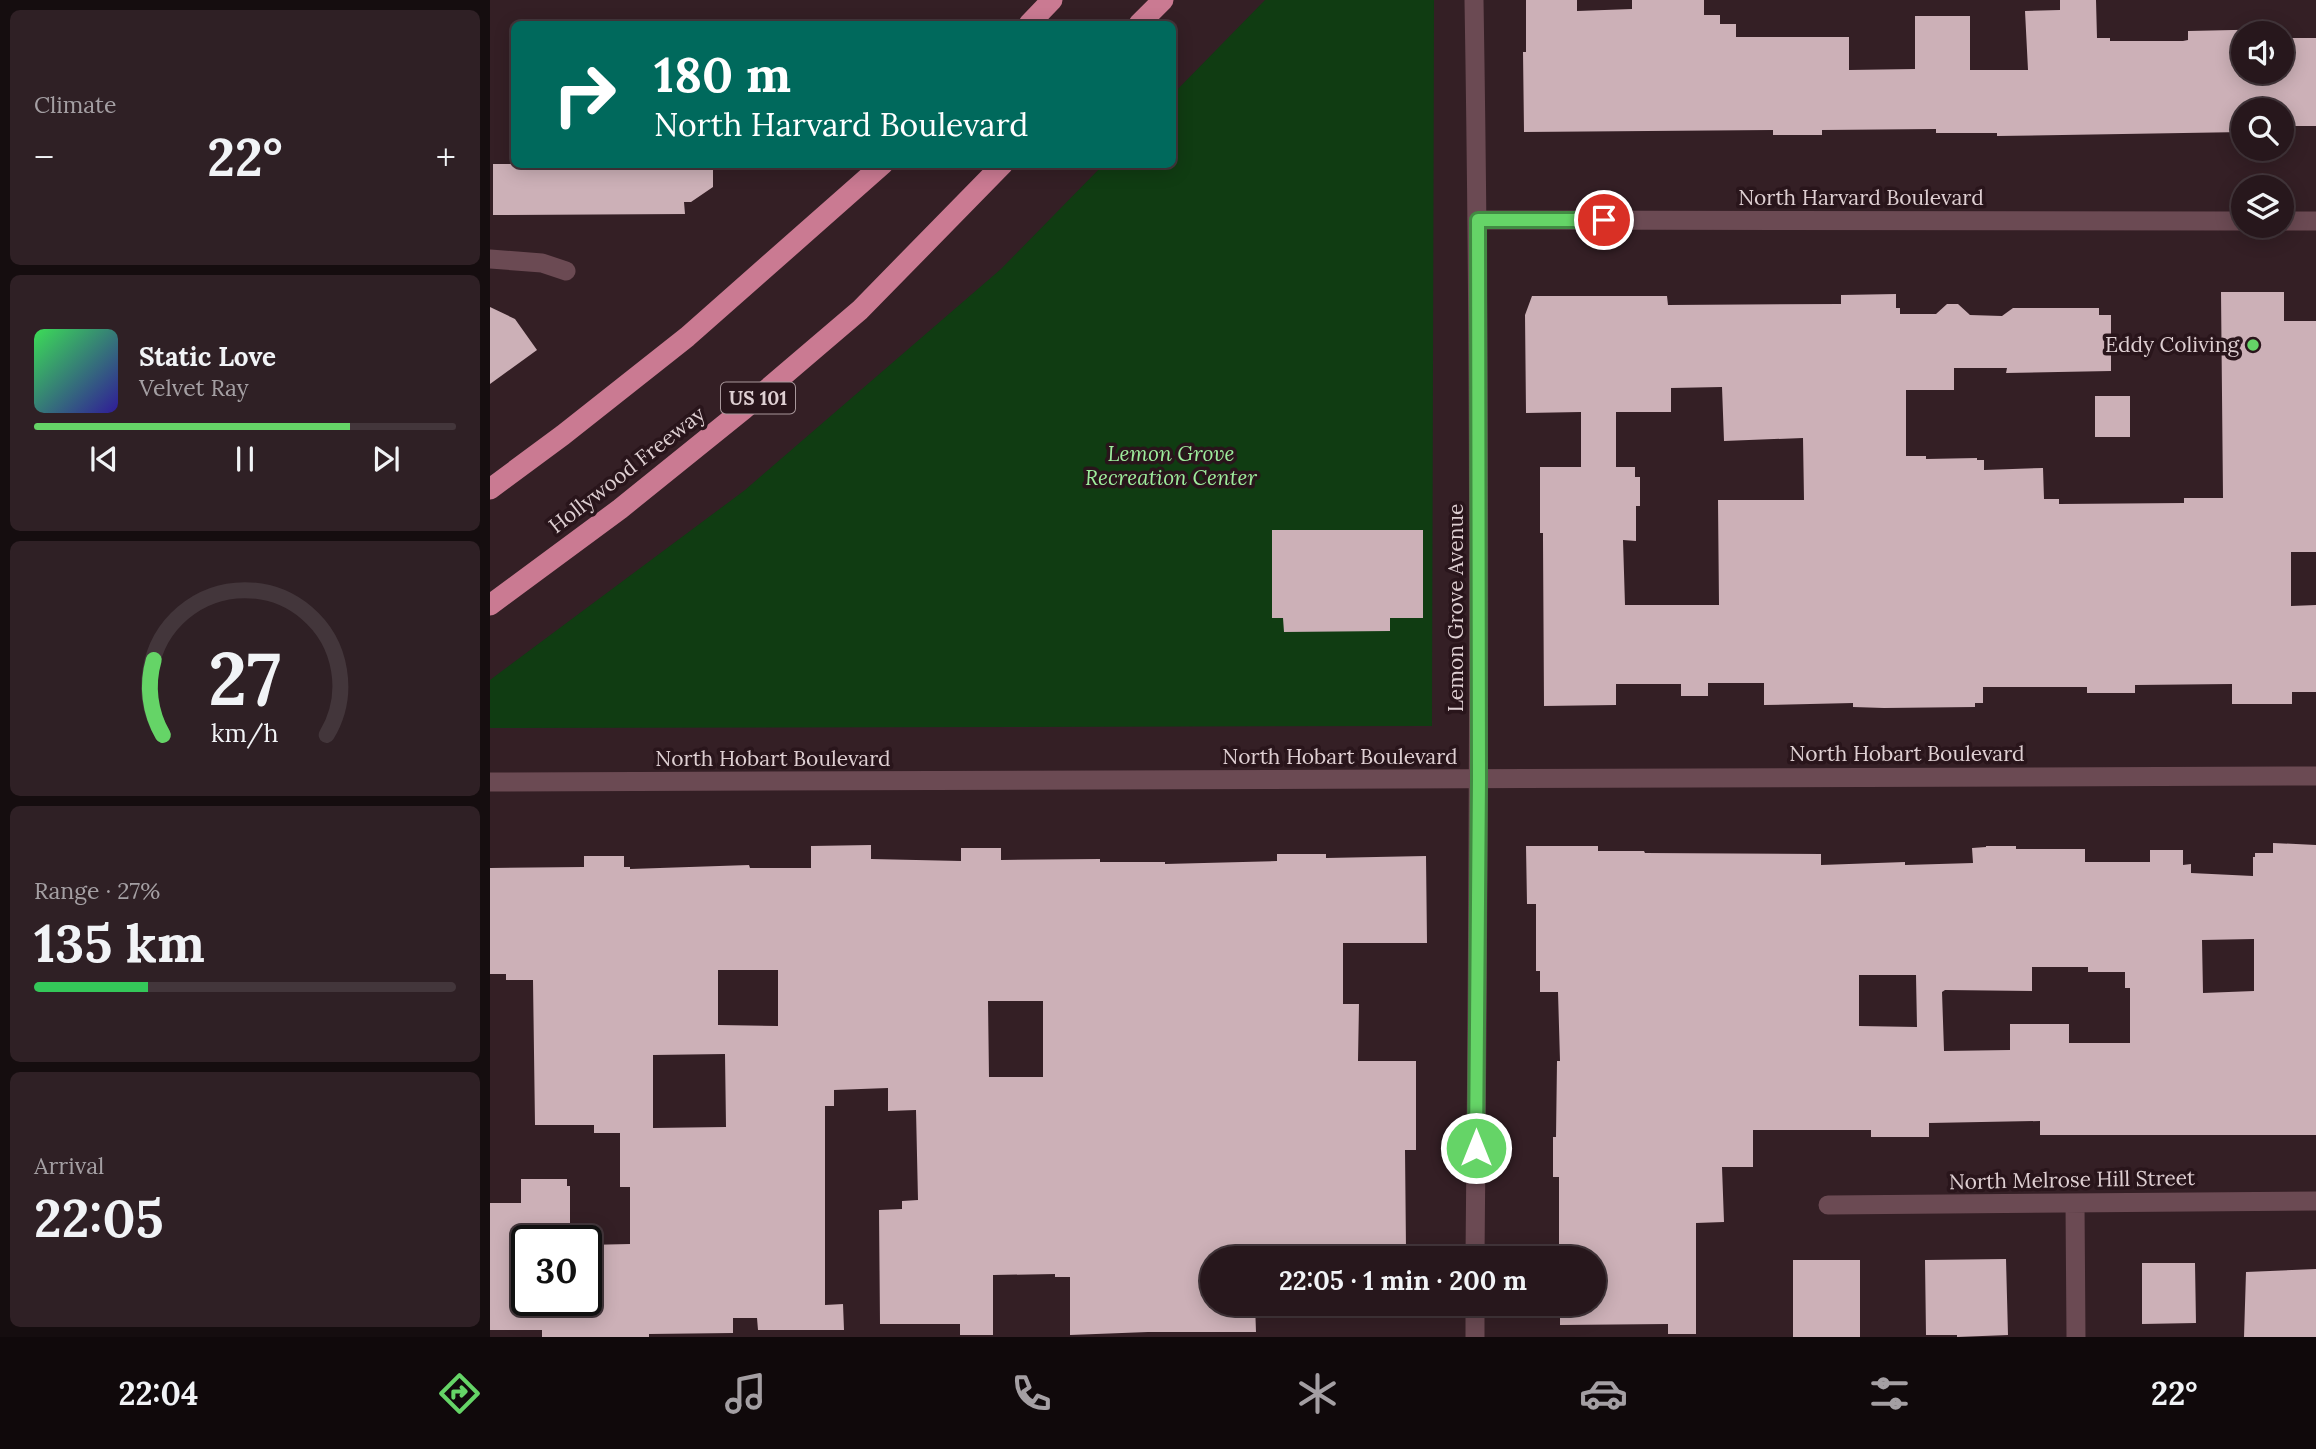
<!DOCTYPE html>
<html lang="en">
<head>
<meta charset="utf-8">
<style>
	:root { --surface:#27171c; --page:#2f2025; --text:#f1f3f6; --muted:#a49fa3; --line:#43363b; --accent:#65d467 }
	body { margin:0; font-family:Lora,serif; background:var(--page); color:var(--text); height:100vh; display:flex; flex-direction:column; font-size:26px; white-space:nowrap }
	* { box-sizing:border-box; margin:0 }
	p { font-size:23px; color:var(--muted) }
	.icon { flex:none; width:38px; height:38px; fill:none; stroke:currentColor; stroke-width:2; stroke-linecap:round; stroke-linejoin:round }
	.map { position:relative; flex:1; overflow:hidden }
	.details { display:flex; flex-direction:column; gap:10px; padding:10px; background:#150d0f; width:490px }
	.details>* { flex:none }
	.banner { position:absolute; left:21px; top:21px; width:665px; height:147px; border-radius:10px; box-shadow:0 4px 18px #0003,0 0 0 2px var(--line); background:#00695c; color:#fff; overflow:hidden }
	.buttons { position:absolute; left:1741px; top:21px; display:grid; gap:14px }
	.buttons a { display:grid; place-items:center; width:63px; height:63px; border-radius:50%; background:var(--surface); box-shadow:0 4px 18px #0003,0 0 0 2px var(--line); font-size:35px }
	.speed { position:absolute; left:21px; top:1225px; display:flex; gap:14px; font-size:35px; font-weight:700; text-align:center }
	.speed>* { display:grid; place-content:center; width:91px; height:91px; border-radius:50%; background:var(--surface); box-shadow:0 4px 18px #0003,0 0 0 2px var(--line); line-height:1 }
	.speed .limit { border:4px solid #111; border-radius:10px; background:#fff; color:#111 }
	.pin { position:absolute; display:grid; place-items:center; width:60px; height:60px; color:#fff; margin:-30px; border:4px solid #fff; border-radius:50%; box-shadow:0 2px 7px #0007 }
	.me { position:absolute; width:77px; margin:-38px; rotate:0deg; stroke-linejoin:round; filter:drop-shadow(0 0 5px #0008) }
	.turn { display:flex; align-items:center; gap:24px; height:147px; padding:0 28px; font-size:32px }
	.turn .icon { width:91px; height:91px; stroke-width:2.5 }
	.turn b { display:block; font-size:49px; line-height:60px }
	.big { font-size:52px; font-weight:700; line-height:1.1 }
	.details .tile { flex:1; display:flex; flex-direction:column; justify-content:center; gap:10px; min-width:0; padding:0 24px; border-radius:10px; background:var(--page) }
	.details .dial { align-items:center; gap:0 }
	.dial svg { height:182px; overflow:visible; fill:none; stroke:var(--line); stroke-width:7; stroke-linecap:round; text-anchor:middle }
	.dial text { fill:var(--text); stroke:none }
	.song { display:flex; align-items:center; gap:21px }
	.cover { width:84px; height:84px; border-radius:10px; background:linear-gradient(135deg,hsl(130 70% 55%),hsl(250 70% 35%)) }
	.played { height:7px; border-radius:4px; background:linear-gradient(90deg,var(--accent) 75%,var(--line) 75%) }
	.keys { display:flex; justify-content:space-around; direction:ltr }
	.heat { display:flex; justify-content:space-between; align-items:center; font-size:38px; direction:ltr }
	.charge { height:10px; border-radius:5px; background:linear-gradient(90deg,#34c759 27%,var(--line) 0) }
	.trip { position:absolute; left:710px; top:1246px; width:406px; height:70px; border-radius:35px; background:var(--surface); box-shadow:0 4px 18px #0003,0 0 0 2px var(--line); font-weight:700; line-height:70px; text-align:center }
	.menu { display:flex; height:112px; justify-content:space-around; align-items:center; background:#10090b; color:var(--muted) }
	.menu .icon { width:49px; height:49px }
	.menu .active { color:var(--accent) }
	.menu b { font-size:32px; color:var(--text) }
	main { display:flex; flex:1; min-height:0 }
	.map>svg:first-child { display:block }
	.green { fill:#103c12 }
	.building { fill:#ccb0b7; fill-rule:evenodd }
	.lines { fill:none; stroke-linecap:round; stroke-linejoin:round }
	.minor { stroke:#6b4a53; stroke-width:19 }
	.motorway { stroke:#ca7a92; stroke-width:21 }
	.route-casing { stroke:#428a43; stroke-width:18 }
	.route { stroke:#65d467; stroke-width:12 }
	.poi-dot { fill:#65d467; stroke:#29151b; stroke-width:2.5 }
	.labels { text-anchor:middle; stroke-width:7; stroke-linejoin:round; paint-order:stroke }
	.shield { fill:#29151b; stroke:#a8979b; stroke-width:2 }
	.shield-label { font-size:19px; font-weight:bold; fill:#decfd2 }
	.street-label { font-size:21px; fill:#decfd2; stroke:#29151b }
	.poi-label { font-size:21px; fill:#decfd2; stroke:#29151b; text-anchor:end }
	.park-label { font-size:21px; font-style:italic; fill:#9dec9c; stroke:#29151b }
</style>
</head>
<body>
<main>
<section class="details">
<div class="tile"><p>Climate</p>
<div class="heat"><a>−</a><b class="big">22°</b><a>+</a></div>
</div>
<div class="tile">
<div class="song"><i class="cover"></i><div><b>Static Love</b><p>Velvet Ray</p></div></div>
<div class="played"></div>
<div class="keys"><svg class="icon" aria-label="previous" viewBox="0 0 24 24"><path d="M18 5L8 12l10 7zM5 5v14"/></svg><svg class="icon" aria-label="pause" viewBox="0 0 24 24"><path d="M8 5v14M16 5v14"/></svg><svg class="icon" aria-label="next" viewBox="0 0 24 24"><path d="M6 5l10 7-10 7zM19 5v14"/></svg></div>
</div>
<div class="tile dial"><svg viewBox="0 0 100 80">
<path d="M14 69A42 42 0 1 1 86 69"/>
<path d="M14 69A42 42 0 0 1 10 36" stroke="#65d467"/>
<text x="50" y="56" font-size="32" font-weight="700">27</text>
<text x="50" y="72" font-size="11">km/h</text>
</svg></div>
<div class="tile"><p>Range · 27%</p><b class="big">135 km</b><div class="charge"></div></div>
<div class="tile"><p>Arrival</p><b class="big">22:05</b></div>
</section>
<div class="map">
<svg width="1826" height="1337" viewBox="0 0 1826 1337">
	<rect width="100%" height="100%" fill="#341f25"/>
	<!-- green -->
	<path class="green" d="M775 0H944L942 726 0 728V680L255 490 511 269 613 165 682 164 683 94Z"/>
	<!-- building -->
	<path class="building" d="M1036 0H1087V11L1142 9V0H1214V15H1230V24H1246V37H1359V70L1425 69V16H1480V70H1538L1535 11 1570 10V0H1606L1607 38H1620V41H1693L1698 40V31L1789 29V33H1754V72H1792V38H1826V126H1792V110H1754V132L1507 136V133H1446V129L1332 130V135H1283V130L1034 132 1033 52H1036Z
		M3 164H223V187L201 202H194L195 214 3 215Z
		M1731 292H1794V321H1826V552H1801V606L1826 605V692H1802V704H1742V684L1645 685V693H1597V687H1493V703H1485V707L1394 708 1363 707V703L1274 705V683H1218V696H1191V684H1126V705L1054 706 1053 540V533H1050V467H1091V412L1036 413 1035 315 1042 296H1177L1178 305 1351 304V295L1406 294V308H1410V314H1446L1457 304H1468L1480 315 1512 316 1523 308H1609V315H1621V371L1516 373 1517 368H1464V390H1416V456H1436V459L1487 458V460H1494V470L1553 468 1554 499H1569V504L1694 503V498H1733ZM1232 387 1234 441 1313 438 1314 500H1228L1229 605H1135L1133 540 1146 541V506H1150V477H1145V467H1126V412H1181V388Z
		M0 307 25 319 47 350 0 384Z
		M1605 396H1640V437H1605Z
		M782 530H933V618H900V631L794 632 793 618H782Z
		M1783 843 1826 845V1135H1550V1121L1439 1123V1137H1381V1130H1263V1167H1232L1234 1222 1206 1223V1334H1178V1324L1070 1325V1304H1104V1258H1069V1177H1063V1137H1066L1067 1061H1070L1068 992H1050V971H1046V904H1037L1036 846H1108V851H1154L1155 853 1331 854V865L1415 862V865L1483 863 1482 848 1496 847V846H1526V849H1595V862H1660V850H1693V865L1701 864V873L1763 876V857H1765V853H1783ZM1764 939V991L1713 993 1712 940ZM1542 967H1598V972H1635V988H1640V1043H1579V1024H1520V1050L1454 1051 1452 992 1455 990 1542 991ZM1369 975H1426L1427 1027 1369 1026Z
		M381 845V859L471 861V848H511V860L610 859V862H675V864L787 861V854H836V858L936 856 937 943H853V1004H869L868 1061H926V1150H915L916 1249 765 1250V1258H723V1304H765L766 1332H658L580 1335V1277H565V1274L503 1275V1335H470V1324H390L389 1210 412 1209V1201L428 1200 426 1110 398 1111V1088L344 1090V1106H335V1305L353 1304 354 1330H268L267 1318H243V1333L159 1334V1337H52V1330H0V1203H31V1179H77V1186H80V1241H37V1300H96V1245L140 1244V1187H130V1133H104V1125H45L43 980H16V974H0V868L94 867V856H134V867H140V869L259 865 260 868H321V846ZM228 970H288V1026L228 1025ZM498 1001H553V1077H499ZM235 1054 236 1127 163 1128V1055Z
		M1516 1259 1518 1335 1467 1337V1335H1436L1435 1260Z
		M1303 1260H1370V1337H1303Z
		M1652 1263H1705L1706 1323 1652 1324Z
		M1826 1269V1337H1754L1756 1272Z"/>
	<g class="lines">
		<!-- minor -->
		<path class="minor" d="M984 0C991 419 989 839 985 1258
			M988 220 1754 221
			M1792 221H1826
			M0 259 52 263 76 271
			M0 782 1826 776
			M1585 1203 1586 1337
			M1338 1205 1826 1201
			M985 1337V1304"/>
		<!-- motorway -->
		<path class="motorway" d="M539 24 562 0
			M649 24 673 0
			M0 489 73 435 197 337 393 164
			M0 605 130 509 254 409 370 310 513 164"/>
	</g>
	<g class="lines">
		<!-- route casing -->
		<g class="route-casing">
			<path id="route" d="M986 1148 989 779 988 220H1114"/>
		</g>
		<!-- route -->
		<use href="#route" class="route"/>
	</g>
	<!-- markers -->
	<circle class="poi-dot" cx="1763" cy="345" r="7"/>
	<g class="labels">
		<!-- shield labels -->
		<rect class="shield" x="231" y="382.5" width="74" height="31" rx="5"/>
		<g class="shield-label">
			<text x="268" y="405">US 101</text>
		</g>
		<!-- street labels -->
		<g class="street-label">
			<text x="1371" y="205">North Harvard Boulevard</text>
			<text transform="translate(137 470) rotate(-38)" y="7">Hollywood Freeway</text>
			<text transform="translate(966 608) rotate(-90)" y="7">Lemon Grove Avenue</text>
			<text x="1417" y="761">North Hobart Boulevard</text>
			<text x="850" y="764">North Hobart Boulevard</text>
			<text x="283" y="766">North Hobart Boulevard</text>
			<text transform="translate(1582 1180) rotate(-1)" y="7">North Melrose Hill Street</text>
		</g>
		<!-- poi labels -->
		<g class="poi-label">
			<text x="1749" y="352">Eddy Coliving</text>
		</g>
		<!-- park labels -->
		<g class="park-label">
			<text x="681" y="461">Lemon Grove<tspan x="681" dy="24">Recreation Center</tspan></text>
		</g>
	</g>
</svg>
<div class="buttons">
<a><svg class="icon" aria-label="sound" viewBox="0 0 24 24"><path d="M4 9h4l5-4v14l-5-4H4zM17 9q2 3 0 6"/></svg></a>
<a><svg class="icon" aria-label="search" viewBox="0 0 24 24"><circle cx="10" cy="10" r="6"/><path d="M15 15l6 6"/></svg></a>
<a><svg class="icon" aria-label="layers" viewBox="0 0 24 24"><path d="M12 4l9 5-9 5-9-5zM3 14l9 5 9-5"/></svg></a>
</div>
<div class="speed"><div class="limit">30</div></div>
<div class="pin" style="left:1114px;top:220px;background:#d93025"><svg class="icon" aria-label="arrive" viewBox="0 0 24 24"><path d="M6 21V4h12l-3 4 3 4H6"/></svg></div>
<svg class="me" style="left:986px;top:1148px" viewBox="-20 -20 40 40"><circle r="17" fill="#65d467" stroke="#fff" stroke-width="3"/><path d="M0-11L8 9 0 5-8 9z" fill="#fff"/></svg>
<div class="trip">22:05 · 1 min · 200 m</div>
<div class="banner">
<div class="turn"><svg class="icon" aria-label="right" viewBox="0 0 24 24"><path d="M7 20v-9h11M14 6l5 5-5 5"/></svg><div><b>180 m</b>North Harvard Boulevard</div></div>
</div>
</div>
</main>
<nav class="menu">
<b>22:04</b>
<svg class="icon active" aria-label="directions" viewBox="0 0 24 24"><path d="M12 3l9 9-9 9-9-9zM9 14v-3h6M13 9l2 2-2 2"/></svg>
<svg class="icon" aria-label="music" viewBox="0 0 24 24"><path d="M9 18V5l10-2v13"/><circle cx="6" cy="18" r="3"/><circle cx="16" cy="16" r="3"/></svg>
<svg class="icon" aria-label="phone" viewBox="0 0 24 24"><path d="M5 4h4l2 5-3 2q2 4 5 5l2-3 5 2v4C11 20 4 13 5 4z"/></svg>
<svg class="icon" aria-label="climate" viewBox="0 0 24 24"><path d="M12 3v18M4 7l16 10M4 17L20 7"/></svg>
<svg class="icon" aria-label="car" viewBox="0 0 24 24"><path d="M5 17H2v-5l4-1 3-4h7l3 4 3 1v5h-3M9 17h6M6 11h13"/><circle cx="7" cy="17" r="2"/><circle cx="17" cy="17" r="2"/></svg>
<svg class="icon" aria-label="filters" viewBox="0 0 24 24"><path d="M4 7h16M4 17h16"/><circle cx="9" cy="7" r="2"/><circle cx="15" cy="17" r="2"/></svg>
<b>22°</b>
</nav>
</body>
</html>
